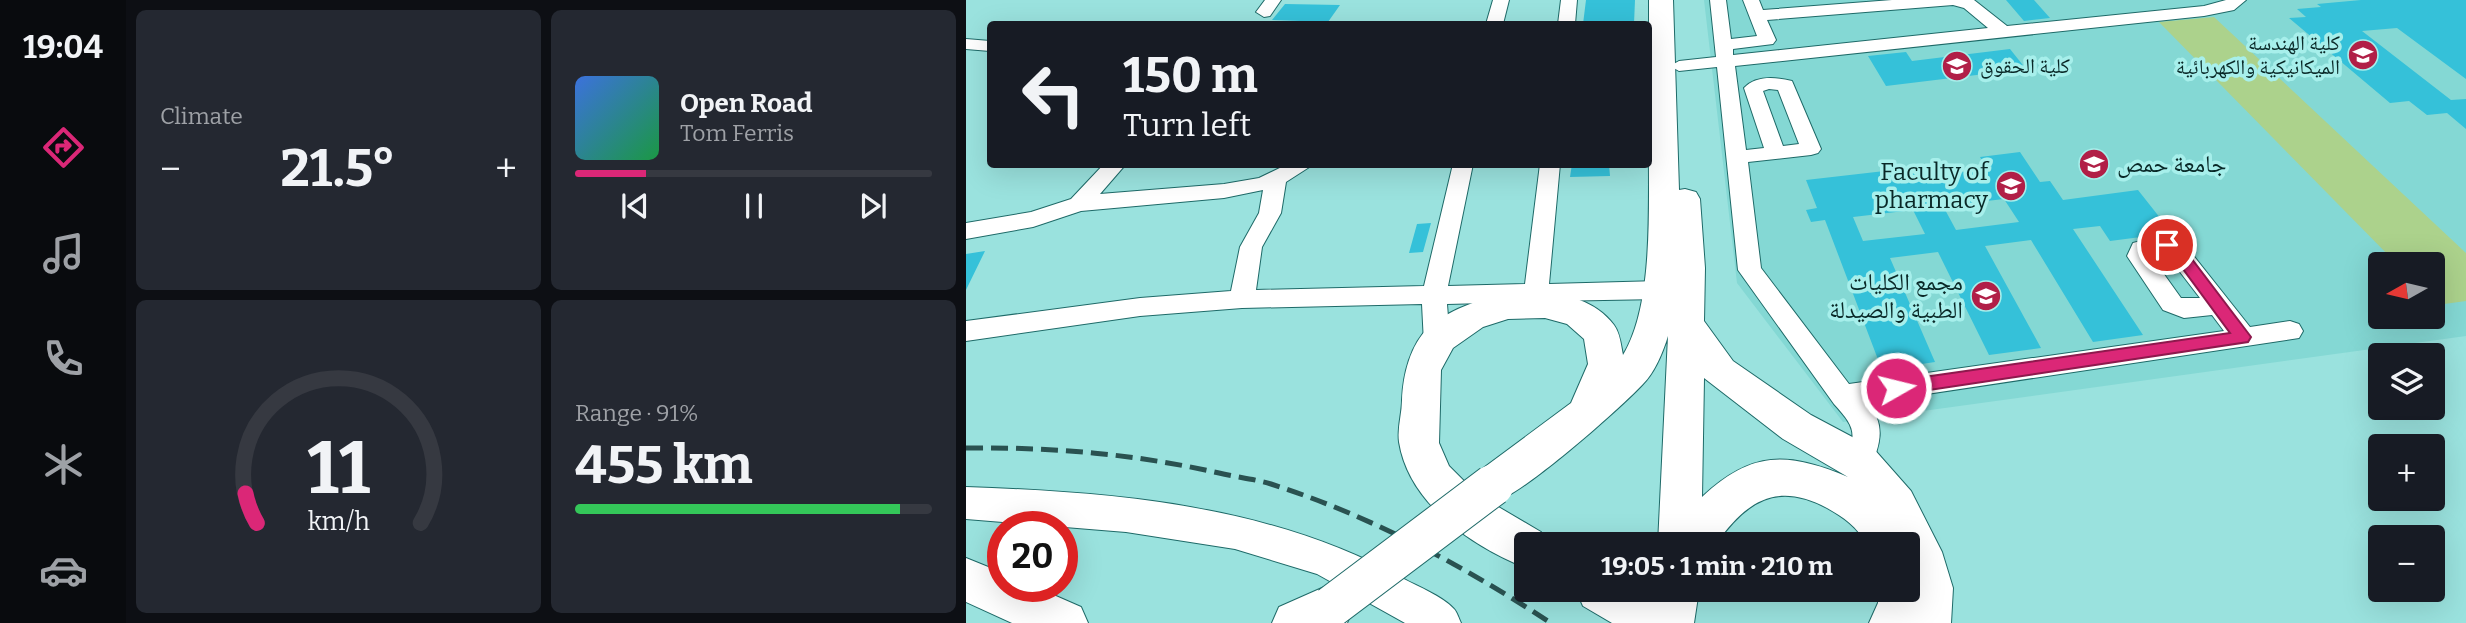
<!DOCTYPE html>
<html lang="en">
<head>
<meta charset="utf-8">
<style>
	:root { --surface:#171b24; --page:#242831; --text:#f1f3f6; --muted:#9ea1a6; --line:#363941; --accent:#db2777 }
	body { margin:0; font-family:Bitter,"Noto Naskh Arabic",serif; background:var(--page); color:var(--text); height:100vh; display:flex; flex-direction:column; font-size:26px; white-space:nowrap }
	* { box-sizing:border-box; margin:0 }
	p { font-size:23px; color:var(--muted) }
	.icon { flex:none; width:38px; height:38px; fill:none; stroke:currentColor; stroke-width:2; stroke-linecap:round; stroke-linejoin:round }
	.map { position:relative; flex:1; overflow:hidden }
	.drawer { display:flex; flex-direction:column; gap:10px; padding:10px; background:#0d0f14; width:840px }
	.drawer>* { flex:none }
	.top-card { position:absolute; left:21px; top:21px; width:665px; height:147px; border-radius:7px; box-shadow:0 7px 28px #0002; background:#171b24; color:var(--text); overflow:hidden }
	.needle { width:46px; rotate:262deg }
	.tools { position:absolute; left:1402px; top:252px; display:grid; gap:14px }
	.tools a { display:grid; place-items:center; width:77px; height:77px; border-radius:7px; background:var(--surface); box-shadow:0 7px 28px #0002; font-size:35px }
	.speed { position:absolute; left:21px; top:511px; display:flex; gap:14px; font-size:35px; font-weight:700; text-align:center }
	.speed>* { display:grid; place-content:center; width:91px; height:91px; border-radius:50%; background:var(--surface); box-shadow:0 7px 28px #0002; line-height:1 }
	.speed .limit { border:10px solid #d22; background:#fff; color:#111 }
	.pin { position:absolute; display:grid; place-items:center; width:60px; height:60px; color:#fff; margin:-30px; border:4px solid #fff; border-radius:50%; box-shadow:0 2px 7px #0007 }
	.me { position:absolute; width:77px; margin:-38px; rotate:82deg; stroke-linejoin:round; filter:drop-shadow(0 0 5px #0008) }
	.turn { display:flex; align-items:center; gap:24px; height:147px; padding:0 21px; font-size:32px }
	.turn .icon { width:91px; height:91px; stroke-width:2.5 }
	.turn b { display:block; font-size:49px; line-height:60px }
	.big { font-size:52px; font-weight:700; line-height:1.1 }
	.drawer .widget { flex:1; display:flex; flex-direction:column; justify-content:center; gap:10px; min-width:0; padding:0 24px; border-radius:10px; background:var(--page) }
	.drawer .dial { align-items:center; gap:0 }
	.dial svg { height:182px; overflow:visible; fill:none; stroke:var(--line); stroke-width:7; stroke-linecap:round; text-anchor:middle }
	.dial text { fill:var(--text); stroke:none }
	.song { display:flex; align-items:center; gap:21px }
	.cover { width:84px; height:84px; border-radius:10px; background:linear-gradient(135deg,hsl(220 70% 55%),hsl(140 70% 35%)) }
	.played { height:7px; border-radius:4px; background:linear-gradient(90deg,var(--accent) 20%,var(--line) 20%) }
	.keys { display:flex; justify-content:space-around; direction:ltr }
	.heat { display:flex; justify-content:space-between; align-items:center; font-size:38px; direction:ltr }
	.charge { height:10px; border-radius:5px; background:linear-gradient(90deg,#34c759 91%,var(--line) 0) }
	.drawer .tiles { flex:1; display:grid; gap:10px; grid-template-columns:repeat(2,1fr) }
	.trip { position:absolute; left:548px; top:532px; width:406px; height:70px; border-radius:7px; background:var(--surface); box-shadow:0 7px 28px #0002; font-weight:700; line-height:70px; text-align:center }
	main { display:flex; flex:1; min-height:0 }
	.menu { display:flex; flex-direction:column; width:126px; justify-content:space-around; align-items:center; background:#090b0e; color:var(--muted) }
	.menu .icon { width:49px; height:49px }
	.menu .on { color:var(--accent) }
	.menu b { font-size:32px; color:var(--text) }
	.map>svg:first-child { display:block }
	.built { fill:#84d8d4; fill-rule:evenodd }
	.green { fill:#acd28c }
	.building { fill:#35c1d9; fill-rule:evenodd }
	.lines { fill:none; stroke-linecap:round; stroke-linejoin:round }
	.minor-casing { stroke:#1e6a68; stroke-width:2 }
	.major-casing { stroke:#1e6a68; stroke-width:2 }
	.highway-casing { stroke:#1e6a68; stroke-width:2 }
	.minor { fill:#fff; fill-rule:evenodd }
	.major { fill:#fff; fill-rule:evenodd }
	.highway { fill:#fff; fill-rule:evenodd }
	.rail { stroke:#2a5251; stroke-width:5; stroke-dasharray:17 8; stroke-linecap:butt }
	.highway-bridge-casing { stroke:#1e6a68; stroke-width:43; stroke-linecap:butt }
	.highway-bridge { stroke:#fff; stroke-width:41 }
	.route { fill:#db2777; stroke:#8e194d; stroke-width:2 }
	.labels { text-anchor:middle; stroke-width:7; stroke-linejoin:round; paint-order:stroke }
	.far-poi-label { font-size:21px; fill:#092827; stroke:#a7efeb; text-anchor:end }
	.poi-label { font-size:24px; fill:#092827; stroke:#a7efeb; text-anchor:end }
</style>
</head>
<body>
<main>
<nav class="menu">
<b>19:04</b>
<svg class="icon on" aria-label="directions" viewBox="0 0 24 24"><path d="M12 3l9 9-9 9-9-9zM9 14v-3h6M13 9l2 2-2 2"/></svg>
<svg class="icon" aria-label="music" viewBox="0 0 24 24"><path d="M9 18V5l10-2v13"/><circle cx="6" cy="18" r="3"/><circle cx="16" cy="16" r="3"/></svg>
<svg class="icon" aria-label="phone" viewBox="0 0 24 24"><path d="M5 4h4l2 5-3 2q2 4 5 5l2-3 5 2v4C11 20 4 13 5 4z"/></svg>
<svg class="icon" aria-label="climate" viewBox="0 0 24 24"><path d="M12 3v18M4 7l16 10M4 17L20 7"/></svg>
<svg class="icon" aria-label="car" viewBox="0 0 24 24"><path d="M5 17H2v-5l4-1 3-4h7l3 4 3 1v5h-3M9 17h6M6 11h13"/><circle cx="7" cy="17" r="2"/><circle cx="17" cy="17" r="2"/></svg>
</nav>
<section class="drawer">
<div class="tiles">
<div class="widget"><p>Climate</p>
<div class="heat"><a>−</a><b class="big">21.5°</b><a>+</a></div>
</div>
<div class="widget">
<div class="song"><i class="cover"></i><div><b>Open Road</b><p>Tom Ferris</p></div></div>
<div class="played"></div>
<div class="keys"><svg class="icon" aria-label="previous" viewBox="0 0 24 24"><path d="M18 5L8 12l10 7zM5 5v14"/></svg><svg class="icon" aria-label="pause" viewBox="0 0 24 24"><path d="M8 5v14M16 5v14"/></svg><svg class="icon" aria-label="next" viewBox="0 0 24 24"><path d="M6 5l10 7-10 7zM19 5v14"/></svg></div>
</div>
<div class="widget dial"><svg viewBox="0 0 100 80">
<path d="M14 69A42 42 0 1 1 86 69"/>
<path d="M14 69A42 42 0 0 1 9 56" stroke="#db2777"/>
<text x="50" y="56" font-size="32" font-weight="700">11</text>
<text x="50" y="72" font-size="11">km/h</text>
</svg></div>
<div class="widget"><p>Range · 91%</p><b class="big">455 km</b><div class="charge"></div></div>
</div>
</section>
<div class="map">
<svg width="1500" height="623" viewBox="0 0 1500 623">
	<rect width="100%" height="100%" fill="#9ae2de"/>
	<!-- built -->
	<path class="built" d="M738 0H1500V336L877 422 771 283ZM1414 264H1466V317H1414Z"/>
	<!-- green -->
	<path class="green" d="M1248 17 1500 253V301L1471 305 1467 300 1466 264H1431L1193 22Z"/>
	<!-- building -->
	<path class="building" d="M620 0H669L668 24H617Z
		M1040 0H1068L1084 18 1058 21Z
		M1395 0H1500V79L1431 28 1396 31 1485 100 1500 99V129L1481 113 1461 115 1443 101 1424 103 1323 18 1340 17 1331 9 1355 7 1351 4Z
		M319 4 374 5 362 22 306 20Z
		M1044 49 1060 69 920 86 902 56 940 52 946 61Z
		M1054 152 1074 182 1084 181 1097 200 1172 190 1206 233 1144 241 1134 226 1107 229 1177 335 1127 342 1065 240 1019 246 1075 348 1023 355 972 252 924 258 969 362 916 370 859 220 845 222 840 210 851 208 840 180 971 165 976 175 1021 169 1014 157ZM1038 199 1053 222 990 230 977 206ZM947 210 959 234 897 241 887 217Z
		M606 164H643L644 176 604 177Z
		M465 223 457 252 443 253 451 224Z
		M19 251 0 290V254Z"/>
	<g class="lines">
		<!-- minor casing -->
		<g class="minor-casing">
			<path id="minor" d="M299 0H315L304 16 298 17 290 12Z
				M527 0H543L537 24H520Z
				M595 0H611L609 24H592Z
				M744 0H760L765 39 791 36 777 0H793L797 10 926 0H1008L1041 26 1238 6 1260 0H1280L1268 10 1238 16 769 66 780 150 798 148 778 88C790 75 810 77 826 81L855 149 852 153 845 155 782 162 795 268 883 384 1258 331 1246 315 1218 318 1197 310 1161 256 1167 243C1181 239 1201 236 1215 240L1284 327 1324 321 1333 324 1337 331 1333 338 901 403C921 424 914 447 903 470L893 473 883 470 879 461C892 433 888 426 868 404L772 270 751 67 713 71 704 66 713 61 750 57ZM987 5 998 8 1022 28 767 55V49L807 44 810 40 801 20ZM803 89 812 90 833 144 817 146 797 91ZM1201 255 1234 298H1215L1185 256Z
				M0 39 24 41V51L0 49Z
				M138 164H160L134 194 258 184 293 178 322 164H348L320 182 315 213 296 247 290 290 458 286 487 164H507L482 286 559 284 574 164H594L583 284 694 281 702 284 706 290 702 296 694 299 582 301 578 311 569 314 560 311 557 302 481 304 484 343 480 350 471 353 462 350 458 343 456 304 276 308 174 316 0 341V321L174 298 265 291 274 247 293 213 297 190 258 198 115 211 67 227 0 239V223L65 212 105 199Z"/>
		</g>
		<!-- major casing -->
		<g class="major-casing">
			<path id="major" d="M0 487C150 492 305 505 438 579 453 587 476 596 488 609 491 612 493 619 495 623H439L351 574 269 549 160 532 0 519Z"/>
		</g>
		<!-- highway casing -->
		<g class="highway-casing">
			<path id="highway" d="M683 0H707L713 190 719 189 730 192 734 199 739 268 738 321 767 361 845 415 907 448 945 491 976 552 987 588 985 623H903L912 603 911 590H942V544H900C892 527 877 517 861 508 811 481 780 501 750 544H692L702 336C697 352 689 372 677 384 658 405 546 505 524 502L575 532 581 544H560V568C506 546 443 504 433 442 431 428 436 414 436 400 437 375 444 345 463 327 506 290 609 273 648 325 654 333 655 345 657 355 689 303 682 200 683 139 683 93 683 46 683 0ZM579 318 601 324 618 339 622 364 605 403 512 472 506 485 510 493 483 466 473 443 475 370 487 348 517 327 542 319ZM738 378 817 439 882 477C822 452 786 450 736 497Z
				M0 558 37 573V586H67L115 607 122 623H46L0 602Z
				M365 584 381 591 388 607 381 623H306L313 607Z
				M610 590H676L686 596 687 590H733L728 623H646L617 606Z"/>
		</g>
		<!-- minor -->
		<use href="#minor" class="minor"/>
		<!-- major -->
		<use href="#major" class="major"/>
		<!-- highway -->
		<use href="#highway" class="highway"/>
		<!-- rail -->
		<path class="rail" d="M0 448C86 447 169 454 253 473 270 477 288 479 305 484 405 516 498 566 585 623"/>
		<!-- highway-bridge casing -->
		<g class="highway-bridge-casing">
			<path id="highway-bridge" d="M365 607 527 485"/>
		</g>
		<!-- highway-bridge -->
		<use href="#highway-bridge" class="highway-bridge"/>
	</g>
	<!-- route -->
	<path class="route" d="M1201 240 1213 242 1282 333 1285 337 1282 342 930 395 924 393 922 388 924 383 930 381 1264 333 1203 250 1196 248 1193 245 1196 241Z"/>
	<!-- icons -->
	<defs>
		<g id="university-disc" transform="scale(1.575)"><circle r="9.5" fill="#b11f47" stroke="#a7efeb"/><path d="M0-5L7-2L0 1L-7-2ZM-4 1L0 2.5L4 1V4Q0 6-4 4Z" fill="#fff"/></g>
	</defs>
	<g fill-rule="evenodd">
		<use href="#university-disc" x="1397" y="55"/>
		<use href="#university-disc" x="991" y="66"/>
		<use href="#university-disc" x="1128" y="164"/>
		<use href="#university-disc" x="1045" y="186"/>
		<use href="#university-disc" x="1020" y="296"/>
	</g>
	<g class="labels">
		<!-- far-poi labels -->
		<g class="far-poi-label">
			<text x="1374" y="50">كلية الهندسة<tspan x="1374" dy="24">الميكانيكية والكهربائية</tspan></text>
			<text x="1014" y="73" text-anchor="start">كلية الحقوق</text>
		</g>
		<!-- poi labels -->
		<g class="poi-label">
			<text x="1151" y="172" text-anchor="start">جامعة حمص</text>
			<text x="1022" y="180">Faculty of<tspan x="1022" dy="28">pharmacy</tspan></text>
			<text x="997" y="290">مجمع الكليات<tspan x="997" dy="28">الطبية والصيدلة</tspan></text>
		</g>
	</g>
</svg>
<div class="tools">
<a><svg class="needle" viewBox="-14 -14 28 28"><path d="M0-13l5 13h-10z" fill="#e53935"/><path d="M0 13l5-13h-10z" fill="#9ea1a6"/></svg></a>
<a><svg class="icon" aria-label="layers" viewBox="0 0 24 24"><path d="M12 4l9 5-9 5-9-5zM3 14l9 5 9-5"/></svg></a>
<a>+</a>
<a>−</a>
</div>
<div class="speed"><div class="limit">20</div></div>
<div class="pin" style="left:1201px;top:245px;background:#d93025"><svg class="icon" aria-label="arrive" viewBox="0 0 24 24"><path d="M6 21V4h12l-3 4 3 4H6"/></svg></div>
<svg class="me" style="left:930px;top:388px" viewBox="-20 -20 40 40"><circle r="17" fill="#db2777" stroke="#fff" stroke-width="3"/><path d="M0-11L8 9 0 5-8 9z" fill="#fff"/></svg>
<div class="trip">19:05 · 1 min · 210 m</div>
<div class="top-card">
<div class="turn"><svg class="icon" aria-label="left" viewBox="0 0 24 24"><path d="M17 20v-9H6M10 6l-5 5 5 5"/></svg><div><b>150 m</b>Turn left</div></div>
</div>
</div>
</main>
</body>
</html>
